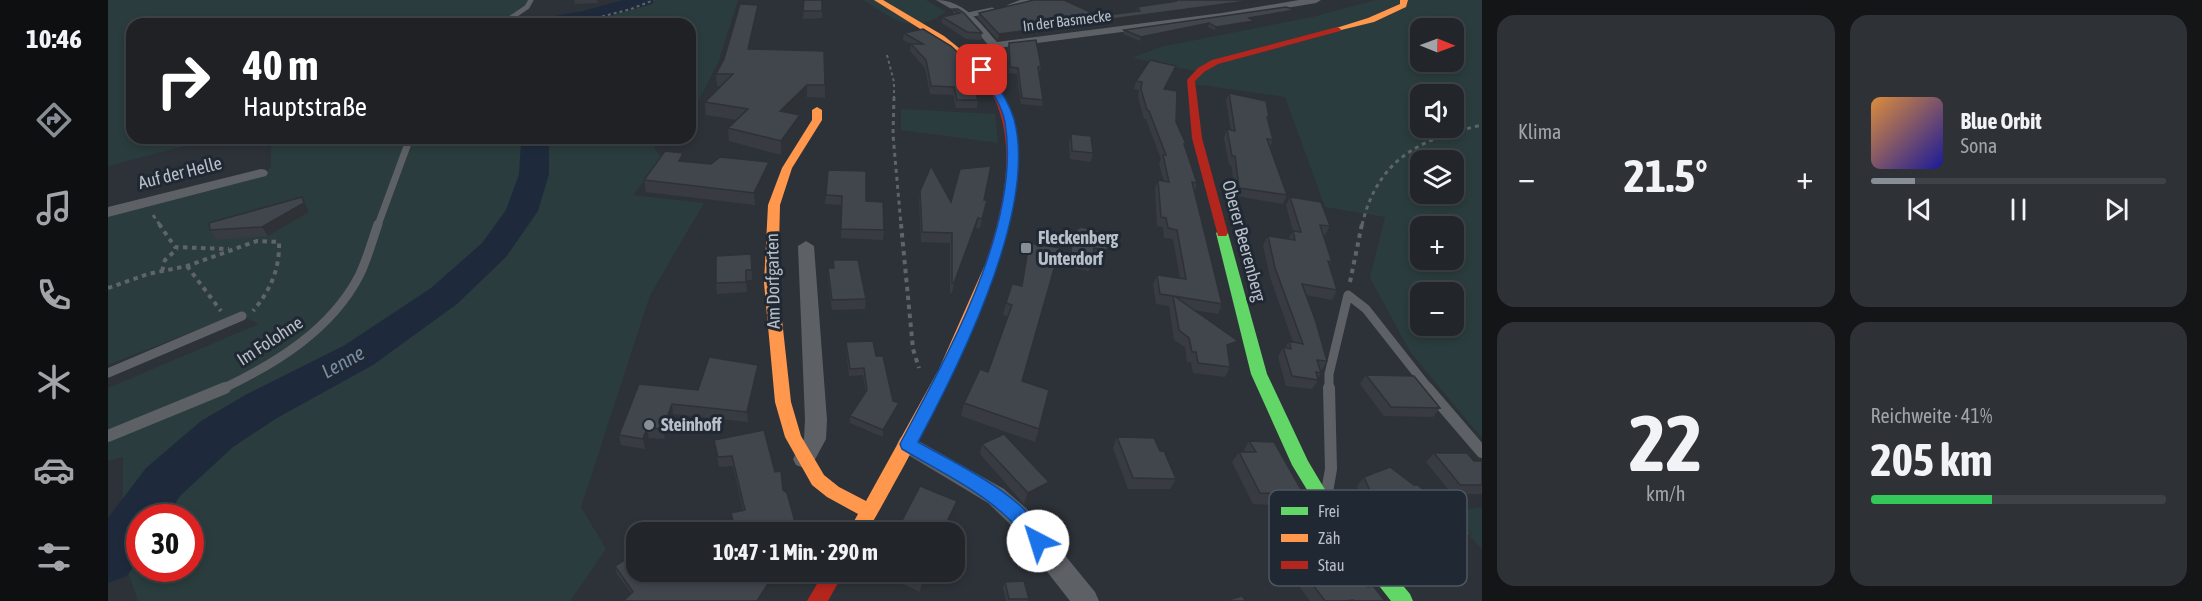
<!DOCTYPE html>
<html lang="de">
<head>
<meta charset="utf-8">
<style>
	:root { --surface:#22262a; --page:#2e3236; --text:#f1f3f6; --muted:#a2a5a8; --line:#3f4347; --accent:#878e96 }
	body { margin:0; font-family:"Asap Condensed",sans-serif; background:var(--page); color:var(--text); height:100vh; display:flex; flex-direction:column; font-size:22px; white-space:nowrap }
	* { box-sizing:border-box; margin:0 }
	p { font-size:20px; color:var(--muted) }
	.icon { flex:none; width:33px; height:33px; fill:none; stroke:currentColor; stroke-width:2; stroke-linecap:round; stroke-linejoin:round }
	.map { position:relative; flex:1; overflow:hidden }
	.sheet { display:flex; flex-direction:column; gap:15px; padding:15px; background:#131517; width:720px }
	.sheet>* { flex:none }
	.banner { position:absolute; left:18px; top:18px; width:570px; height:126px; border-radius:18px; box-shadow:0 3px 9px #0003,0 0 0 2px var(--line); background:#202124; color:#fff; overflow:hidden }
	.needle { width:39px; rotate:91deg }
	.buttons { position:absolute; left:1302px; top:18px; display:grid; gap:12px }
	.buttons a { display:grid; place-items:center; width:54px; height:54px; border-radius:12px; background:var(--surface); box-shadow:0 3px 9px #0003,0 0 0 2px var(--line); font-size:30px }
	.speed { position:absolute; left:18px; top:504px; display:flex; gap:12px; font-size:30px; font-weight:700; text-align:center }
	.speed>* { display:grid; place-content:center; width:78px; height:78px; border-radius:50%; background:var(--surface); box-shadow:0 3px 9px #0003,0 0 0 2px var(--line); line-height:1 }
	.speed .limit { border:9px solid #d22; background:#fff; color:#111 }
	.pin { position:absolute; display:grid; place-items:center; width:51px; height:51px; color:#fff; margin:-26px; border-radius:12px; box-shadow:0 3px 9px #0006 }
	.me { position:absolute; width:66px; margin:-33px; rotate:320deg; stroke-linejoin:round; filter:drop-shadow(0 0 4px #0008) }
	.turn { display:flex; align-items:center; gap:21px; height:126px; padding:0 18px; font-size:27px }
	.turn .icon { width:78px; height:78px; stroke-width:2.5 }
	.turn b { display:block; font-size:42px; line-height:51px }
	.big { font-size:45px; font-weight:700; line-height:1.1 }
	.sheet .card { flex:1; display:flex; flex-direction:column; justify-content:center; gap:9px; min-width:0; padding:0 21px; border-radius:18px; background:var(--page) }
	.sheet .dial { align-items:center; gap:0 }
	.dial b { font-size:78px; line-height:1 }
	.song { display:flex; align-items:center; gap:18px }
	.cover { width:72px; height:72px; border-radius:9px; background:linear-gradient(135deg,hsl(30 70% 55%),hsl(240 70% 35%)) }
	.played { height:6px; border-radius:3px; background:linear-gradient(90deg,var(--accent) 15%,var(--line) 15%) }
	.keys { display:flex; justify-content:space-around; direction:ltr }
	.heat { display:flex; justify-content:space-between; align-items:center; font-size:33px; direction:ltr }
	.charge { height:9px; border-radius:4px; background:linear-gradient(90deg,#34c759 41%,var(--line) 0) }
	.sheet .tiles { flex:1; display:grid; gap:15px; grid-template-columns:repeat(2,1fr) }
	.trip { position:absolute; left:518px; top:522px; width:339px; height:60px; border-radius:18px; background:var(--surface); box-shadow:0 3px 9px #0003,0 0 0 2px var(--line); font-weight:700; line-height:60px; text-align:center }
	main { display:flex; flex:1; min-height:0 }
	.tab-bar { display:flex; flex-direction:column; width:108px; justify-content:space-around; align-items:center; background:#0e0f11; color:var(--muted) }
	.tab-bar .icon { width:42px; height:42px }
	.tab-bar .active { color:var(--accent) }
	.tab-bar b { font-size:27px; color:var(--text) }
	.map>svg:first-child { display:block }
	.green { fill:#2a3c3d; fill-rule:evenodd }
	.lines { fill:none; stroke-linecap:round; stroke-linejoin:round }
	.river { fill:#1e2a3b; fill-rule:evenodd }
	.path-far2 { stroke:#5f6468; stroke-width:2; stroke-dasharray:3 3; stroke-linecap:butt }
	.path-far1 { stroke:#5f6468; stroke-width:3; stroke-dasharray:4 4; stroke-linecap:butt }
	.path { stroke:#5f6468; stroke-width:4; stroke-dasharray:4.5 4.5; stroke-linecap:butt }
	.lane-far3 { stroke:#5d6166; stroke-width:5 }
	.lane-far2 { stroke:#5d6166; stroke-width:7 }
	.lane-far1 { stroke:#5d6166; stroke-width:9 }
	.lane { stroke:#5d6166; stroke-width:12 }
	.street { fill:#5d6166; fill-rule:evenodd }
	.fast { fill:#63d668; fill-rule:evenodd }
	.slow { fill:#ff974d; fill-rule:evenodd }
	.jam { fill:#b3261e; fill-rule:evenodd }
	.wall { fill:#383c42 }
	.shaded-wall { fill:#2e3136 }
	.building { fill:#41464d; stroke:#2e3136; stroke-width:1.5 }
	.route { fill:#1a73e8; stroke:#114b97; stroke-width:1.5 }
	.poi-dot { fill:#878e96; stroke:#202933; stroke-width:2 }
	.labels { text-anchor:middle; stroke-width:6; stroke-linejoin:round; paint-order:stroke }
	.far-street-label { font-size:15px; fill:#b8bfc8; stroke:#202933 }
	.street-label { font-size:18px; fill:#b8bfc8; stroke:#202933 }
	.poi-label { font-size:18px; font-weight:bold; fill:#b8bfc8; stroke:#202933; text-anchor:start }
	.water-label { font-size:20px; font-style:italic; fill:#758aa4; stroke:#202933 }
	.key { fill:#202933; stroke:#4e5660; stroke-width:1.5 }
	.key-label { font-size:16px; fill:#b8bfc8 }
</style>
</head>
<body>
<main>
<nav class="tab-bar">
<b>10:46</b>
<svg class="icon active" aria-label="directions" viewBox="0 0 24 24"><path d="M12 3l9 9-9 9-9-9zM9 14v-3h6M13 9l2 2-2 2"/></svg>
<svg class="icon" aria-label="music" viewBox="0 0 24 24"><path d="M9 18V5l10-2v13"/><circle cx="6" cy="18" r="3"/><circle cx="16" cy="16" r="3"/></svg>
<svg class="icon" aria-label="phone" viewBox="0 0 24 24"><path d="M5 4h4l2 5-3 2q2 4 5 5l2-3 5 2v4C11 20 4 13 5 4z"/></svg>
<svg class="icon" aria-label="climate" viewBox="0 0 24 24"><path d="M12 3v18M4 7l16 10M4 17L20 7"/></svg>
<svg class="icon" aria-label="car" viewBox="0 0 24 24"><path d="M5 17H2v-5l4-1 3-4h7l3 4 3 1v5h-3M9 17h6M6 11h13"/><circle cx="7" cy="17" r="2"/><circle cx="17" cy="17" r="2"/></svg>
<svg class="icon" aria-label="filters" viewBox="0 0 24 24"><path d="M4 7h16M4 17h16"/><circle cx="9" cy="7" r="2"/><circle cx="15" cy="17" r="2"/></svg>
</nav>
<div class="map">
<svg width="1374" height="601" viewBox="0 0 1374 601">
	<rect width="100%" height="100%" fill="#2d3238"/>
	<!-- green -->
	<path class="green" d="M0 0H421L420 4 394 24H24V138H107L0 166Z
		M544 0H630L611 60 582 118V24H396C407 17 415 21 428 20 461 17 514 13 544 0Z
		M755 0H818L838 12C803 36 787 20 755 0Z
		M1268 0H1374V438L1303 353 1262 278 1277 217 1217 207 1177 97 1086 84 1087 71 1024 58 1052 47 1204 17ZM1312 28H1346V62H1312ZM1312 94H1346V128H1312ZM1312 160H1346V194H1312ZM1312 226H1346V260H1312ZM1312 292H1346V326H1312Z
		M793 109 887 114 890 143 793 130Z
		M142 138H557L546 148 554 158 525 195 596 203 542 295 473 507 498 549 462 601H30L15 557V457L0 461V388L151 324 130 314 0 365V215L156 175 163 166V146ZM32 518H82V568H32Z
		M1374 507V549L1338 512Z"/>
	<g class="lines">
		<!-- river -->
		<path class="river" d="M515 0H547L544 4 477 23 419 24 423 20 475 11Z
			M411 138H439L441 142V174L430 211 398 257 349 304 265 365 169 418 125 447 72 496 58 518H32V557L19 576 0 583V518L38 468 93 421 139 394 237 345 323 288 374 243 398 210 411 174 413 142Z"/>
		<!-- path-far2 -->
		<path class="path-far2" d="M465 24 523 9 546 0
			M779 55 786 82V99"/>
		<!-- path-far1 -->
		<path class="path-far1" d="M786 97 785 135 793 225
			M45 215 52 225
			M1254 225C1270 158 1312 139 1374 125"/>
		<!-- path -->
		<path class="path" d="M51 224 67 247 121 249
			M793 224 805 349 811 368
			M79 266 113 311
			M54 271 57 260 69 249
			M1242 282 1254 224
			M0 288 40 274 79 266 149 241 171 242C172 269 162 291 145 311"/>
		<!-- lane-far3 -->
		<path class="lane-far3" d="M901 7 919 0
			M860 15 884 10
			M394 24 419 7 423 0"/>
		<!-- lane-far2 -->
		<path class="lane-far2" d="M270 225 302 138"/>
		<!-- lane-far1 -->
		<path class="lane-far1" d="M0 373 134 316
			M114 389C167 364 223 330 251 276 259 260 264 241 270 224
			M1221 389V374L1240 295 1258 309 1321 389"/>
		<!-- lane -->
		<path class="lane" d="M1319 388 1374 452
			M0 436 117 388
			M1219 492 1223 469 1221 388"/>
		<!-- street -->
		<path class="street" d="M828 0C856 0 872 23 889 42L1114 13 1191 0H1213L1208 3 1114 19 890 48 888 53 861 62 855 59 857 57 879 49 881 46 857 17Z
			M153 169 158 170 160 173 158 176 0 217V207Z
			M698 241 706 246 719 420 718 439 704 465 696 468 688 465 685 459 696 439 697 420 690 246Z
			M800 435 896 489 919 509 987 592 991 601H962L901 523 880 503 792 450 789 444 792 438Z"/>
		<!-- fast -->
		<path class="fast" d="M1114 229 1120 233 1159 374 1200 461 1222 498 1302 594 1305 601H1283L1210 508 1184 465 1143 374 1108 233Z"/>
		<!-- slow -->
		<path class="slow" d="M766 0H775L836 36 871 64 864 66 830 40Z
			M1292 0H1300L1298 7 1266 22 1229 31 1225 29 1260 18 1292 4Z
			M709 107 714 110V120L684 168 672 205 670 283 683 402 693 436 716 475 731 487 758 501 831 369 876 267 882 263 888 267C854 360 807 448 759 532H740L750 514 719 497 704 485 677 437 667 402 656 283 660 205 674 168 704 120V110Z"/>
		<!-- jam -->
		<path class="jam" d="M1229 27 1233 29 1232 31 1110 64 1096 72 1087 81 1094 138 1120 233 1118 236H1110L1084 138 1079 80 1090 68 1104 60Z
			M864 62H870C876 69 883 76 888 84 924 137 907 210 888 267L882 271 876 267C895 211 913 141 880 86 875 78 868 71 863 64Z
			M716 572H736L720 601H699Z"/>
	</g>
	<!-- wall -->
	<path class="wall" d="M466 0H508L490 5 489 3 467 4Z
		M696 0H714V18L695 19Z
		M1065 0H1158L1157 3 890 40 870 18 871 13 991 16 1028 11 1029 7 1064 2Z
		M650 5 651 16 643 49 717 85V98L699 97 683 113 692 128 673 155 621 141 620 128 629 120 598 115 597 102 612 86H609L608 74Z
		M845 9H850L874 33 873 40 858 39 834 23V17L845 14Z
		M1185 14 1145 20V25L1107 30 1100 27 1032 41 1015 34 1016 30Z
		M796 33 863 65 861 74 870 100 869 108H848L845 95 822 94 817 68 802 51 803 44 795 40Z
		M901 43 933 66 932 72H931L935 100 934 106 913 104 909 74 901 73 900 49Z
		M1065 74 1057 89 1068 122 1078 144 1077 147 1089 183 1086 192 1114 304 1110 314 1086 310 1130 341 1125 351 1120 352 1122 367 1117 377 1085 373 1083 362H1079L1077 347 1066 340 1061 306 1048 304 1045 284 1049 275 1072 278 1065 239 1056 238 1055 227 1049 226 1047 189 1050 180 1056 181 1051 164 1053 159 1038 119H1036L1030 97 1031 90 1026 89 1028 81Z
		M1121 93 1161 117 1160 120 1165 140 1162 147 1179 195 1175 204 1128 196 1123 165H1121L1116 138 1119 129 1123 130 1118 101Z
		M963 134 985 153 983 162 962 159 961 143Z
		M575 153 576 161 661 174 647 205 538 192 536 180Z
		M720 170 758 201 776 230 775 240 733 238 734 205 717 204Z
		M812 191 843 202 877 200V209L872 228H868L844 293H842V243L813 242 811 200Z
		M1182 197 1222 226 1217 235H1215L1224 262 1221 266 1229 290 1224 300 1198 295 1219 361 1213 371V373L1210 378V380L1204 389 1178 386 1170 357 1175 347 1177 348 1181 341 1185 342 1162 277 1155 245 1160 236 1180 239 1185 231 1178 205Z
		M201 212 160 236 108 240 102 230Z
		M967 231 999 250 996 259 985 256 981 271 961 267 960 257Z
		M921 243 914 381 931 429 927 442 853 416 856 403 880 372 900 317 895 315 898 303 913 286Z
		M643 254 644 280H638L639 292 609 294 608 283Z
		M725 260 758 299 757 309 724 310 720 278V268H725Z
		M738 342 768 356 785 401 791 403 790 411 775 437 742 423V416L758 392 755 375 741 376 738 349Z
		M650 365 651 375 640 422 565 414 557 439 541 438 537 449 513 445 511 435 531 384 590 390Z
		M1258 375 1332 408 1325 417 1276 416 1252 384Z
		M1009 437 1052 451 1068 479 1062 489H1020L1005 448Z
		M606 440 667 472 675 490 689 532H626L623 513 635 510 625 466 611 467Z
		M1141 441 1196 495 1188 506 1145 504 1124 462 1131 452H1135Z
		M874 444 941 482 938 493 916 504 872 454Z
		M1326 453 1366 461H1374V494H1344L1318 462Z
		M1256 477 1354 542 1321 553 1267 504 1257 507 1249 486Z
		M1175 545 1260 587 1277 601H1202L1168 554Z
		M507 566 542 579 664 586 654 601H515L523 593 509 574Z
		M775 572H821L812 592 774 574Z
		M897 582 921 599 920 601H898L895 587Z"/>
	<!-- shaded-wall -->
	<path class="shaded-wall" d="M489 0H508L490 5Z
		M1147 0H1158L1157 3 890 40 891 34Z
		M650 5 651 16 640 62V49Z
		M1187 10 1185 14 1139 21 1141 18Z
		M1146 21 1145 25 1107 30 1108 27Z
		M1101 23 1100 27 1032 41 1033 37Z
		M1068 66 1065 74 1053 97 1056 89Z
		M699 85V97L673 124 672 111Z
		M692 115V128L673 155V141Z
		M575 153 577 164 571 161Z
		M661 162V174L647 205 646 193Z
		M194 197 201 212 160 236 154 227Z
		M870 218 868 228 844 293 846 283Z
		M1130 341 1125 351 1114 355 1119 345Z
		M650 365 651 375 640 422 639 412Z
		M791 403 790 411 775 437V430Z
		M564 404 565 414 557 439 555 429Z
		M539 428 541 438 537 449 535 439Z
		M941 482 938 493 916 504 920 493Z
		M1275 495 1267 504 1257 507 1265 498Z
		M849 501 844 520 839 532H834Z
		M689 529V532H676Z
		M1363 534 1354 542 1321 553 1329 544Z
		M817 572H821L812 592 816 573Z
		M663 579 664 586 654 601H649Z"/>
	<!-- building -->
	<path class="building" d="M696 0H714V11H695Z
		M926 0H956L991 16 1032 11 1029 7 1069 1 1066 0H1147L891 34 871 13Z
		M632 4 650 5 640 49 716 51 717 85H699L672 111 692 115 673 141 620 128 640 109 597 102 625 74H608L616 59Z
		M1178 7 1187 10 1141 18 1146 21 1108 27 1101 23 1033 37 1016 30Z
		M845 9H850L856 13 874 33 859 32 834 17 852 13Z
		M815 29 843 46 863 65 859 69 870 100H849L846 87 823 86 818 60 803 44H815L796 33Z
		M928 40 933 66 930 67 935 100 914 98 910 68 902 67 901 43Z
		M1042 60 1068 66 1056 89 1069 91 1068 122 1078 144H1076L1089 183 1084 182 1114 304 1066 296 1130 341 1119 345 1122 367 1090 363 1088 352H1084L1081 338 1071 330 1065 296 1052 294 1049 275 1078 279 1069 230 1060 228 1058 218 1053 217 1050 180 1061 182 1055 155H1058L1041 111 1039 110 1033 89 1034 82 1028 81Z
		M1121 93 1158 101 1161 117H1159L1165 140 1159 139 1179 195 1131 188 1127 156H1124L1119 129 1127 131Z
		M963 134 983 136 985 153 964 151Z
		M557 151 575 153 571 161 603 164 612 157 661 162 646 193 536 180Z
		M823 166 843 202 852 169 883 166 876 200H879L874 219 870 218 846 283H844V233L814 232 812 191Z
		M720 170 758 171V201L775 202 776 230 733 229 734 196 718 195Z
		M194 197 196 203 154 227 102 230 101 223Z
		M1182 197 1213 202 1222 226 1212 225 1224 262 1220 261 1229 290 1194 284 1208 322 1219 361 1209 360 1213 373 1208 372 1210 380 1184 376 1175 347 1183 349 1181 341 1195 344 1167 268 1160 236 1187 240 1185 231 1193 232Z
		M973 227 1001 233 999 250 986 248 984 263 963 259V249L967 231Z
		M921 243 952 248 914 381 941 390 931 429 856 403 872 369 880 372 904 305 898 303 904 284 914 286Z
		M643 254 644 270H638V282L608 283V256Z
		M725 260H750L758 299 724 300 720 268H726Z
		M765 341 768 356H775L785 401 791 403 775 430 742 416 759 390 756 368 742 369 738 342Z
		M601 357 650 365 639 412 564 404 555 429 539 428 535 439 511 435 531 384 590 390Z
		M1258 375 1306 376 1332 408 1283 407Z
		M656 430 667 472 673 471 675 490 679 493 689 529 676 532H628L623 513 637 510 624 456 610 457 606 440Z
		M896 434 941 482 920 493 874 444Z
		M1009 437 1046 438 1052 451H1056L1068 479 1025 478Z
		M1141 441 1166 442 1196 495 1152 493 1131 452H1148Z
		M1326 453H1359L1366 461H1374V485H1352Z
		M1282 467 1306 485H1310L1363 534 1329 544 1275 495 1265 498 1256 477Z
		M812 486 849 501 834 532H788Z
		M1221 538 1260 587 1265 586 1277 601H1246L1245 600 1238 601H1217L1175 545Z
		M524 555 528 561V572H536L542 579 552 572H648L663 579 649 601H515L525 592 507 566Z
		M916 581 921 599H901L897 582Z
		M1134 596 1138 601H1117Z"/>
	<!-- route -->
	<path class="route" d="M871 68H877C888 85 900 99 906 119 930 208 852 364 810 442 852 466 918 495 940 541L937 547 930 549C917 544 911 529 901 519 871 490 831 471 794 449L792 444C839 355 914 226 897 122 893 102 880 86 869 70Z"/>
	<!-- markers -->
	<g class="poi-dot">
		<rect x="912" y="242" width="12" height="12" rx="3"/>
		<circle cx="541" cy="425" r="6"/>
	</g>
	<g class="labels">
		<!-- far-street labels -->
		<g class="far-street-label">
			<text transform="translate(959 21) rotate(-7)" y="5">In der Basmecke</text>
		</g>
		<!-- street labels -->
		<g class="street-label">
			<text transform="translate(72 173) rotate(-14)" y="6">Auf der Helle</text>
			<text transform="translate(1136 241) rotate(75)" y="6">Oberer Beerenberg</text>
			<text transform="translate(665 281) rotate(-91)" y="6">Am Dorfgarten</text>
			<text transform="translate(162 341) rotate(-33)" y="6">Im Folohne</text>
		</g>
		<!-- poi labels -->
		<g class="poi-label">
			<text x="930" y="244">Fleckenberg<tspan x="930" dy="21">Unterdorf</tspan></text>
			<text x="553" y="431">Steinhoff</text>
		</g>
		<!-- water labels -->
		<g class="water-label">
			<text transform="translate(235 362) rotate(-29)" y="7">Lenne</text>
		</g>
	</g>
	<!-- legend -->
	<rect x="1161" y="490" width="198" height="96" rx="9" class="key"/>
	<rect x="1173" y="507" width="27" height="8" fill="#63d668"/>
	<rect x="1173" y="534" width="27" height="8" fill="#ff974d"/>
	<rect x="1173" y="561" width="27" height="8" fill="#b3261e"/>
	<g class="key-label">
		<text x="1210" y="517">Frei</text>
		<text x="1210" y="544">Zäh</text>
		<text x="1210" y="571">Stau</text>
	</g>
</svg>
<div class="buttons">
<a><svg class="needle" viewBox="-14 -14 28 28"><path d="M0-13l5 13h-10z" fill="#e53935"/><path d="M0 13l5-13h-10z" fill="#a2a5a8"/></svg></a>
<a><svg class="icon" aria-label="sound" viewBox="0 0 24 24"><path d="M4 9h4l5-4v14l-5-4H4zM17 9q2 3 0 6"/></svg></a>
<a><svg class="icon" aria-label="layers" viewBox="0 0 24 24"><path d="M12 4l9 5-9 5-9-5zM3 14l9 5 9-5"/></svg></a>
<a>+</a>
<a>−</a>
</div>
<div class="speed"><div class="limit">30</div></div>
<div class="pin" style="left:874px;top:70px;background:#d93025"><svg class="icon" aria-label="arrive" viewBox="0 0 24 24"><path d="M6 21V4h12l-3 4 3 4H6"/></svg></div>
<svg class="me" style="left:930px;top:541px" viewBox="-20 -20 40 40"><circle r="19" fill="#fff"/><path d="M0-13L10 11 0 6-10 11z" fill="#1a73e8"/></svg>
<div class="trip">10:47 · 1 Min. · 290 m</div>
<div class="banner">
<div class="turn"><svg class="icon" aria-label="right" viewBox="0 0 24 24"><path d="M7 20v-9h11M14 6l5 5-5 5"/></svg><div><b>40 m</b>Hauptstraße</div></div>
</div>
</div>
<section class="sheet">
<div class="tiles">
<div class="card"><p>Klima</p>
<div class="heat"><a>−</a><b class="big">21.5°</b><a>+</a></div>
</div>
<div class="card">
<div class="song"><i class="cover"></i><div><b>Blue Orbit</b><p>Sona</p></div></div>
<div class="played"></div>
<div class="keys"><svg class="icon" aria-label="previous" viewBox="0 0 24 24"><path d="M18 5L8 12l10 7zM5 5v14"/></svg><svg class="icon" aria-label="pause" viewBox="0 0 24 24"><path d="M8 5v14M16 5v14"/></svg><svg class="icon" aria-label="next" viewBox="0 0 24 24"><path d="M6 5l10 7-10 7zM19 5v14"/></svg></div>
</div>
<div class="card dial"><b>22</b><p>km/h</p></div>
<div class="card"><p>Reichweite · 41%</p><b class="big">205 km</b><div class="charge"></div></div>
</div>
</section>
</main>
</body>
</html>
